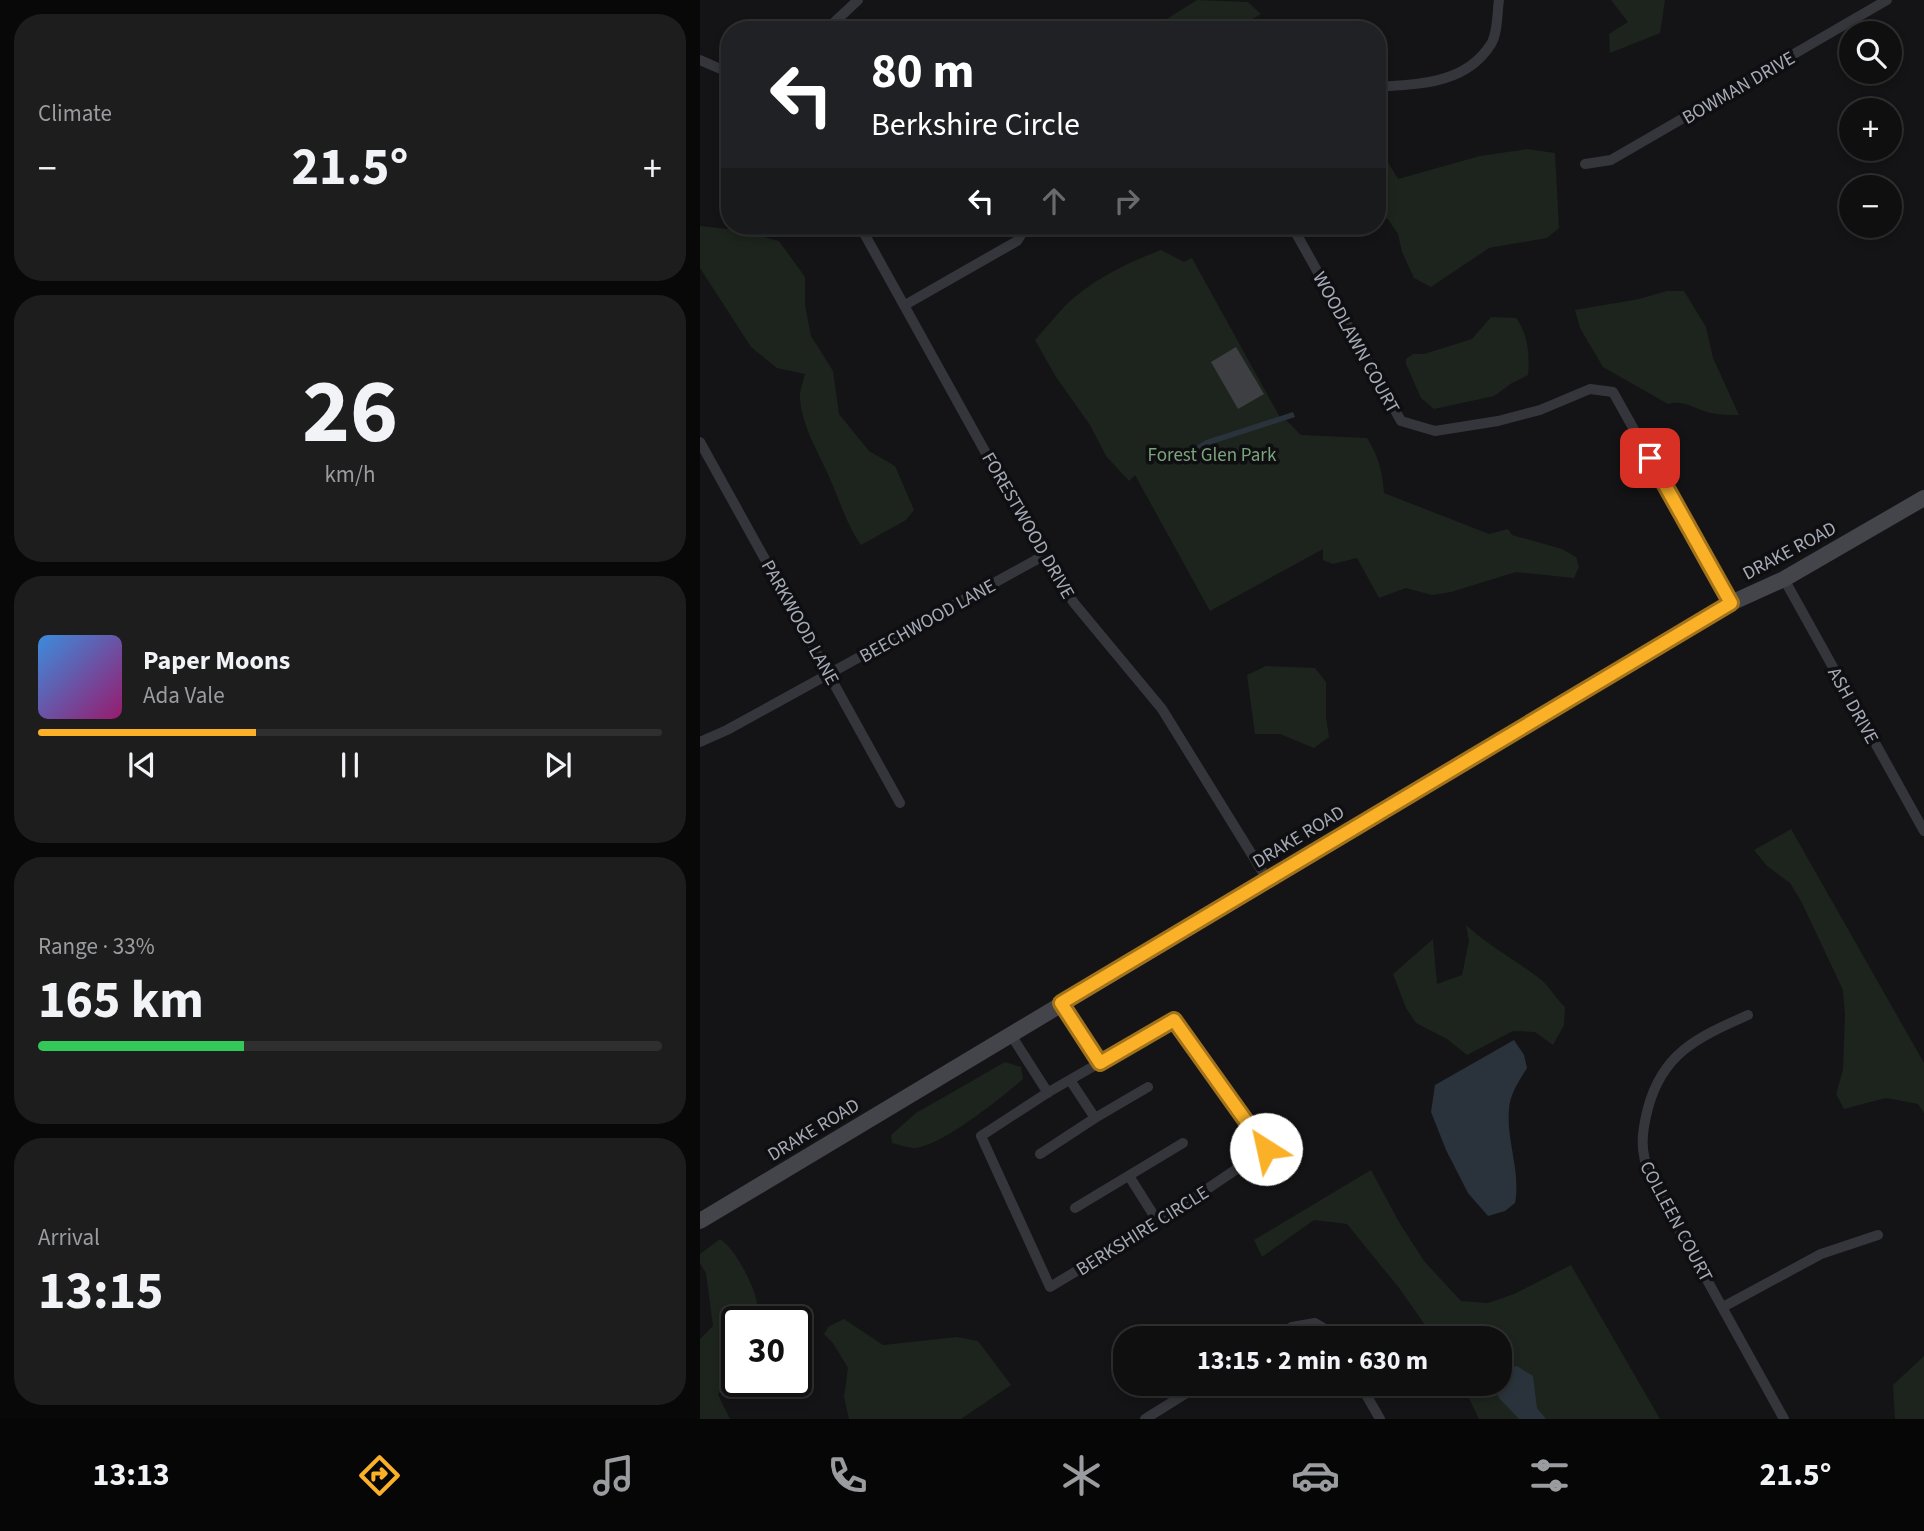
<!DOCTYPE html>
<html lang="en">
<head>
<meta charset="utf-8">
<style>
	:root { --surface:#0f0f10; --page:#1d1d1e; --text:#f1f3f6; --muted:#9b9c9f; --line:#2f2f30; --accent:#fab128 }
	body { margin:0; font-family:"Source Sans 3",sans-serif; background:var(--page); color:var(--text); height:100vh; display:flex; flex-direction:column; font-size:26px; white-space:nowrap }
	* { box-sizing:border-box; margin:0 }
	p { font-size:23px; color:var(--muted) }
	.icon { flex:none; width:38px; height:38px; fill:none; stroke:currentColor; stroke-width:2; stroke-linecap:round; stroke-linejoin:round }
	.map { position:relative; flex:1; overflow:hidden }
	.sheet { display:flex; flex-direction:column; gap:14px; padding:14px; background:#080809; width:700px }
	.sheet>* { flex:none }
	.banner { position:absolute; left:21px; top:21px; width:665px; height:214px; border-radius:28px; box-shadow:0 4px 10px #0003,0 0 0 2px var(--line); background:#202124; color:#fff; overflow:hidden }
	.fabs { position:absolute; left:1139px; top:21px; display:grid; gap:14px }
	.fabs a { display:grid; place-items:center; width:63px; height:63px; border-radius:50%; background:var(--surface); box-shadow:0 4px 10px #0003,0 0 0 2px var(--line); font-size:35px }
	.speed { position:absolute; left:21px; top:1306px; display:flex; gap:14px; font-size:35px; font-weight:700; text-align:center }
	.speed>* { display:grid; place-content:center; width:91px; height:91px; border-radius:50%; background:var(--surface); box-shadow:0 4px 10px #0003,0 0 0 2px var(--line); line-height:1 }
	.speed .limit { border:4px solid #111; border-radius:10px; background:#fff; color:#111 }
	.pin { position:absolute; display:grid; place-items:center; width:60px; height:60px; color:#fff; margin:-30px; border-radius:14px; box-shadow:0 4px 10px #0006 }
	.me { position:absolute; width:77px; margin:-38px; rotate:325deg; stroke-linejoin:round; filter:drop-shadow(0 0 5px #0008) }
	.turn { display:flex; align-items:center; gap:24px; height:147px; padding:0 35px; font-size:32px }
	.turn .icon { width:91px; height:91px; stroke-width:2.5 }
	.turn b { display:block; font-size:49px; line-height:60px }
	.lanes { display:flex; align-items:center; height:66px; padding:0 35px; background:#0003; justify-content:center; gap:35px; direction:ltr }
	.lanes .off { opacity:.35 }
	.big { font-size:52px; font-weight:700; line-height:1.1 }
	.sheet .card { flex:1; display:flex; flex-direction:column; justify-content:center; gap:10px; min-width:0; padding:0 24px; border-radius:28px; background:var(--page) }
	.sheet .dial { align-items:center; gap:0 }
	.dial b { font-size:91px; line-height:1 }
	.song { display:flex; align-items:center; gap:21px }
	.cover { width:84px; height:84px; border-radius:10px; background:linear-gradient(135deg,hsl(210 70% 55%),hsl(320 70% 35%)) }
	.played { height:7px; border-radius:4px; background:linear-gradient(90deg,var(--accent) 35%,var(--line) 35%) }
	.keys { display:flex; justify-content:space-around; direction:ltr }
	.heat { display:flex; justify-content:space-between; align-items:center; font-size:38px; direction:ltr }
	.charge { height:10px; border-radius:5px; background:linear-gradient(90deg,#34c759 33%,var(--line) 0) }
	.trip { position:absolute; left:413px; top:1326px; width:399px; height:70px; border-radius:28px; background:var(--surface); box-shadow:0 4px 10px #0003,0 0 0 2px var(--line); font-weight:700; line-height:70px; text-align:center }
	.tab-bar { display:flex; height:112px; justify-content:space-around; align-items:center; background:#060606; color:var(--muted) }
	.tab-bar .icon { width:49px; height:49px }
	.tab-bar .on { color:var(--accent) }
	.tab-bar b { font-size:32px; color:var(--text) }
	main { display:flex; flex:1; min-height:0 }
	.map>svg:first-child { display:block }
	.green { fill:#1c241d }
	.water { fill:#2a333b }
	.building { fill:#3e3f43 }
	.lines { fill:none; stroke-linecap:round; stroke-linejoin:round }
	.street { stroke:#35363b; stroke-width:10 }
	.secondary { stroke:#43454b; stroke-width:16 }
	.route-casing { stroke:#a2731a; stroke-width:18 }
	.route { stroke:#fab128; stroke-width:12 }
	.labels { text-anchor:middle; stroke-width:7; stroke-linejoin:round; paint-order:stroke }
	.street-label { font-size:19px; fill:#a5abb7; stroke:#0f0f11 }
	.park-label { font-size:19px; fill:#7ba37d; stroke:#0f0f11 }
</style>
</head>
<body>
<main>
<section class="sheet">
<div class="card"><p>Climate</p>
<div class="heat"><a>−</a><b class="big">21.5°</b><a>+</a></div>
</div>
<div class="card dial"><b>26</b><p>km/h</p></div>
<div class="card">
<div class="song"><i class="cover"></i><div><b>Paper Moons</b><p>Ada Vale</p></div></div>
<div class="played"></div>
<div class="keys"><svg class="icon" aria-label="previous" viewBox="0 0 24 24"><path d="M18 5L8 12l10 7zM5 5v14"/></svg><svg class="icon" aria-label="pause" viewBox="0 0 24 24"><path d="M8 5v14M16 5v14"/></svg><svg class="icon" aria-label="next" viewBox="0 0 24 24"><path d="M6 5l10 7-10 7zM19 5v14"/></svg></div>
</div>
<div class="card"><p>Range · 33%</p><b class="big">165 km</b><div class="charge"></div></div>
<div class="card"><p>Arrival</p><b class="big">13:15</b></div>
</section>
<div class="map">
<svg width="1224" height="1419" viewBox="0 0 1224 1419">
	<rect width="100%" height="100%" fill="#141416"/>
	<!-- green -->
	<path class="green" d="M497 0 548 2 561 14 534 30H449Z
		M911 0H965L960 33 910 53 909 34 928 22Z
		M677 144 698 179 780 156 827 149 855 153 859 228 847 238 789 248 731 287 714 278 702 252 698 234 688 219 677 217Z
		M0 226 37 230 79 241 105 277V305L111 336 133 371 139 414 169 451 195 466 214 510 206 520 161 545C147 525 141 504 131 481 120 455 103 429 100 400 99 392 103 382 105 374L77 368 51 347 0 268Z
		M461 250 484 262 492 258 582 421 586 420 601 435 667 438C679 457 682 471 684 493L789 534 808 529 812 535 862 549 876 557 879 567 874 578 816 572 751 592 732 595 706 588 679 598 657 558 633 564 623 560V549L510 611 435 475 429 481 406 456 390 425 356 377 335 340C345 328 355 317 365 306 391 280 427 263 461 250Z
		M967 291H984L1006 327 1013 358 1039 415C1030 415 1020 415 1011 413 998 410 982 399 968 404L903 367 880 328 875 310 939 299Z
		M791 317 816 318C828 333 830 356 828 375L812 383 794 396 734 409 721 398 706 364V359L713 354H724L772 339Z
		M566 666 615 668 626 682V717L629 737 614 748 580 734H555L547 675Z
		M1091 829 1224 1063V1113L1218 1104 1186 1098 1144 1109 1136 1094 1143 1070 1145 1015 1143 990 1101 901 1090 883 1067 866 1054 850Z
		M766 925C789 946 815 960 839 978 848 984 856 999 865 1007L864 1025 853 1045 835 1032 813 1031 767 1055 747 1039 716 1023 706 1008 693 974 733 939 737 984 762 975 769 941Z
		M305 1062 321 1067 323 1079C302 1097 240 1148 213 1148 206 1147 199 1145 192 1143L191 1135 216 1113Z
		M671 1170 699 1222 724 1261 761 1301 788 1303 814 1294 871 1265 960 1419H779L762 1384H800V1339H735L699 1288 647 1224 614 1220 562 1257 554 1240Z
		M20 1239C35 1249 51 1280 56 1298 58 1305 56 1314 55 1321H37V1362L18 1395 30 1419H0V1339L13 1326 6 1273 0 1263V1254Z
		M144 1319 183 1345 257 1337 278 1341 311 1385 261 1419H149L144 1397 148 1368 133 1343 124 1334 128 1327Z
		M1224 1356V1419H1195L1193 1385Z"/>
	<!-- water -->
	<path class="water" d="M593 412 595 417 509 445 480 460 479 457 506 440Z
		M814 1040 824 1055 827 1068C819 1081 810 1094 809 1109 806 1141 821 1171 815 1203L805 1211 788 1216 768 1193 746 1150 731 1112 735 1085Z
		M817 1366 833 1376 837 1408 846 1419H819L799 1398 793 1384H800V1369Z"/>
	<!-- building -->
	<path class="building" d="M536 347 564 394 538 409 511 362Z"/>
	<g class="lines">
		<!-- street -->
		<path class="street" d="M126 30 158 0
			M0 60 30 73
			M677 87C720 84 766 84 791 44 798 33 797 12 799 0
			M885 164 911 160 1187 0
			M160 226 343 556 374 603 462 709 567 879
			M592 226 701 421 735 431 798 421 840 410 890 389 913 392 1031 603
			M205 305 317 241 327 226
			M0 442 200 803
			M1084 579 1224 831
			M0 742 27 730 343 556
			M361 1003 400 1063
			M1048 1015C999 1037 963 1052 948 1108 941 1135 940 1150 950 1177L1084 1419
			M474 1020 566 1149 463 1219 350 1287 281 1136 347 1093Z
			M311 1035 348 1093
			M370 1080 395 1118 448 1087
			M340 1154 395 1118
			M429 1176 458 1222
			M375 1208 483 1143
			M1023 1307 1121 1254 1178 1235
			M574 1339 592 1327 615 1323 632 1333 635 1339
			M660 1384 680 1419
			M445 1419 501 1384"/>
		<!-- secondary -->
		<path class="secondary" d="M0 1221C344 1016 687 808 1031 603L1084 579 1224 498"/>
	</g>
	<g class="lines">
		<!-- route casing -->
		<g class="route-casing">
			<path id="route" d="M566 1149 474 1020 400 1063 361 1003 1031 603 950 458"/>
		</g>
		<!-- route -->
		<use href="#route" class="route"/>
	</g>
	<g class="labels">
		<!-- street labels -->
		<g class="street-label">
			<text transform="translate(1038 87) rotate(-30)" y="7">BOWMAN DRIVE</text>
			<text transform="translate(657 342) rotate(61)" y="7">WOODLAWN COURT</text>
			<text transform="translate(329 525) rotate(60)" y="7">FORESTWOOD DRIVE</text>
			<text transform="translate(1089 550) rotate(-28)" y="7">DRAKE ROAD</text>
			<text transform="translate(227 620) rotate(-29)" y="7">BEECHWOOD LANE</text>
			<text transform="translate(101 622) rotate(61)" y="7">PARKWOOD LANE</text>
			<text transform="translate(1154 705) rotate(61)" y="7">ASH DRIVE</text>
			<text transform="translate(598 836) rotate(-31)" y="7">DRAKE ROAD</text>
			<text transform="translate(113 1129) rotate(-31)" y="7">DRAKE ROAD</text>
			<text transform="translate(977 1221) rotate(62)" y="7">COLLEEN COURT</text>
			<text transform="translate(442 1230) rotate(-32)" y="7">BERKSHIRE CIRCLE</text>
		</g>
		<!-- park labels -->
		<g class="park-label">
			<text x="512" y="461">Forest Glen Park</text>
		</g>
	</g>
</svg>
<div class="fabs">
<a><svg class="icon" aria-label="search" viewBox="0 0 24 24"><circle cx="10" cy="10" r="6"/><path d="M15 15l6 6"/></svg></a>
<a>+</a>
<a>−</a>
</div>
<div class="speed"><div class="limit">30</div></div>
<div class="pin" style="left:950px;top:458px;background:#d93025"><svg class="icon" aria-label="arrive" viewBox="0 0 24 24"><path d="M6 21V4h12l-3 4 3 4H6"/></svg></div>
<svg class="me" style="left:566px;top:1149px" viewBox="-20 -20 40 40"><circle r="19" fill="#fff"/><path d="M0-13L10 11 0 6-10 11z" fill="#fab128"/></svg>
<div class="trip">13:15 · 2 min · 630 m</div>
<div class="banner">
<div class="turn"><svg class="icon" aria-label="left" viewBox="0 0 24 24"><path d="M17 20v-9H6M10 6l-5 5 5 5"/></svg><div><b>80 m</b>Berkshire Circle</div></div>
<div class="lanes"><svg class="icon" aria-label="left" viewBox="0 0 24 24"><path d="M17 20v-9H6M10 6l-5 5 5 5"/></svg><svg class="icon off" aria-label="ahead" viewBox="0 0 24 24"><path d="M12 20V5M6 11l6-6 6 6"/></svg><svg class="icon off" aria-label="right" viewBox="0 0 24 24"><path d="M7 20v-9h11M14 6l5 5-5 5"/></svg></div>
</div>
</div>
</main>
<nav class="tab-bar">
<b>13:13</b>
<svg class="icon on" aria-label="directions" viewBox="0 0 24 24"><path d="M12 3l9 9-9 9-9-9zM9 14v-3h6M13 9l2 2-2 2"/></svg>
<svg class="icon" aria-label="music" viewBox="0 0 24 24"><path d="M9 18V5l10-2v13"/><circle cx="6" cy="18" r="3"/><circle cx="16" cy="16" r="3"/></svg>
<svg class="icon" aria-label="phone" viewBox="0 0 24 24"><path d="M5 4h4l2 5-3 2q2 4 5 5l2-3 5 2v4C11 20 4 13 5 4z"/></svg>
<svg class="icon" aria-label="climate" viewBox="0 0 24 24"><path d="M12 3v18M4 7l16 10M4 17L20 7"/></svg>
<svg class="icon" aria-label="car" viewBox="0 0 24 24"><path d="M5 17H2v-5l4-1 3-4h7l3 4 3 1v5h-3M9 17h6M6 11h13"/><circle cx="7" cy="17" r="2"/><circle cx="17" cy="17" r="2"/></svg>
<svg class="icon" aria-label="filters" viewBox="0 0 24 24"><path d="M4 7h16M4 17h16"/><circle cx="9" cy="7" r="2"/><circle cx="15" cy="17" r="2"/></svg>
<b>21.5°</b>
</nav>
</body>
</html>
